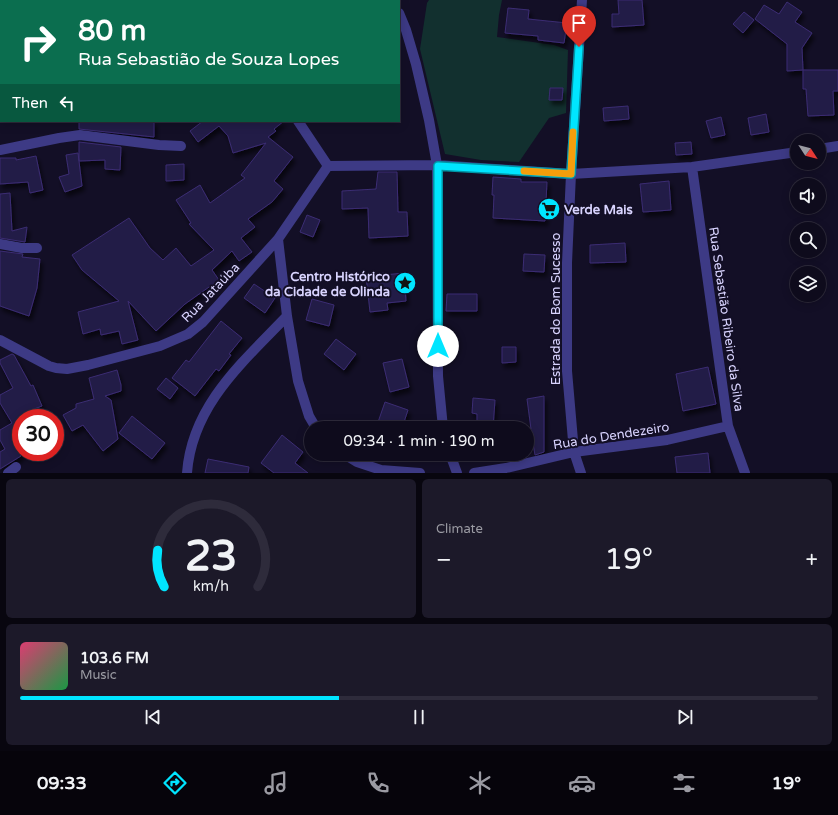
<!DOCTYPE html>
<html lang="en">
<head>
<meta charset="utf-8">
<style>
	:root { --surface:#0e0b1c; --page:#1c1929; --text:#f1f3f6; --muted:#9b9ba3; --line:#2e2b3b; --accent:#00e5ff }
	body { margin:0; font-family:"Varela Round",sans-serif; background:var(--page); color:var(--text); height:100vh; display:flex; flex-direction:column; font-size:15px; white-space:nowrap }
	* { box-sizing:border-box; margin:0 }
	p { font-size:13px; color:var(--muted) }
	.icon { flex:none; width:22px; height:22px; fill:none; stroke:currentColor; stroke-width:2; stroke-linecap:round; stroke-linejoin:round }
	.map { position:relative; height:473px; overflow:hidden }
	.side { display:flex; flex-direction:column; gap:6px; padding:6px; background:#08060f; flex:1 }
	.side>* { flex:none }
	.banner { position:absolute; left:0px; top:0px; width:400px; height:122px; box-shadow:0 2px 10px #0003,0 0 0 1px var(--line); background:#0b6e4f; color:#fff; overflow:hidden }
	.needle { width:26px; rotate:126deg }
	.buttons { position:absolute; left:790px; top:134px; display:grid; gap:8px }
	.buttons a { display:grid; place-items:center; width:36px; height:36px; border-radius:50%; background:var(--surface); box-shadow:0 2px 10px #0003,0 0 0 1px var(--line); font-size:20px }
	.speed { position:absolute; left:12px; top:409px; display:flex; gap:8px; font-size:20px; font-weight:700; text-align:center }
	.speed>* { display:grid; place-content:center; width:52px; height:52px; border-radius:50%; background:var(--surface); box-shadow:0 2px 10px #0003,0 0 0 1px var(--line); line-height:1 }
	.speed .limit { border:6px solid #d22; background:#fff; color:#111 }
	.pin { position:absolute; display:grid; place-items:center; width:34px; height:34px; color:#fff; margin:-41px -17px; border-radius:50% 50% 50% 0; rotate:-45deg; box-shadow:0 0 4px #0007 }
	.pin .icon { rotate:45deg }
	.me { position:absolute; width:44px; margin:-22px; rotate:0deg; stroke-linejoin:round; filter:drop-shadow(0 0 3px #0008) }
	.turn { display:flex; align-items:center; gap:14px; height:84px; padding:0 12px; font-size:18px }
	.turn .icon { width:52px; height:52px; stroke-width:2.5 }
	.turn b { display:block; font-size:28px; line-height:34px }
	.then { display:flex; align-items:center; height:38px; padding:0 12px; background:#0003; gap:8px; font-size:15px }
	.big { font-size:30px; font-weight:600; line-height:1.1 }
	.side .widget { flex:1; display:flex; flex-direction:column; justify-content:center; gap:6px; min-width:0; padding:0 14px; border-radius:6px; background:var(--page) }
	.side .dial { align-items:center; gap:0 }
	.dial svg { height:104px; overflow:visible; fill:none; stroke:var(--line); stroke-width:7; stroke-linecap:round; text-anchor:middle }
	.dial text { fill:var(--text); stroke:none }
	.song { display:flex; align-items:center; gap:12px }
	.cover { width:48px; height:48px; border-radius:6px; background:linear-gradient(135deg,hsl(340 70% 55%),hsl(140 70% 35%)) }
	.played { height:4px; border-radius:2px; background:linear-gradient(90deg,var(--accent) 40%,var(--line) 40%) }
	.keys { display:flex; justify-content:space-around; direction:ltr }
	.heat { display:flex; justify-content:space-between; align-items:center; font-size:22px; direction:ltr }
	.side .tiles { flex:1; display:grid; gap:6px; grid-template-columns:1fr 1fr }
	.widget:last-child { grid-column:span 2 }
	.trip { position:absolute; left:304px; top:421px; width:230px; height:40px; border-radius:20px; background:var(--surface); box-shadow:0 2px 10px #0003,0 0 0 1px var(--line); font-weight:600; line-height:40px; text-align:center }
	.dock { display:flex; height:64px; justify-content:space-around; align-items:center; background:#06040b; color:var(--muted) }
	.dock .icon { width:28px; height:28px }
	.dock .current { color:var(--accent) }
	.dock b { font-size:18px; color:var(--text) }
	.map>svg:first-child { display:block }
	.green { fill:#12302f }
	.building { fill:#241b47; stroke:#3b2d73; filter:url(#shadow) }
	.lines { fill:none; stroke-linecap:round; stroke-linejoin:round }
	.minor { stroke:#3d3a85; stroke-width:10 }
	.route-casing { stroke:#0095a6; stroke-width:10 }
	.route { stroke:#00e5ff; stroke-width:7 }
	.slow { stroke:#f59e0b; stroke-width:7 }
	.labels { text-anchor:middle; stroke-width:4; stroke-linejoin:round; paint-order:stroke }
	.poi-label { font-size:13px; font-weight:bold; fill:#d9d4ff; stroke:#130f26; text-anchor:start }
	.street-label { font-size:13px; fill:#d9d4ff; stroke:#130f26 }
</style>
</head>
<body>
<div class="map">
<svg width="838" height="473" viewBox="0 0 838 473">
	<defs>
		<filter id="shadow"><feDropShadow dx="2.5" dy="4.5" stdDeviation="2" flood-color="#0009"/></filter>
	</defs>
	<rect width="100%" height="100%" fill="#130f26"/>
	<!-- green -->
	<path class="green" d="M0 0H184L185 1H1L0 94Z
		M429 0H502L499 15 497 37 554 45 568 50 566 113 549 118 519 162 481 160 445 154 420 49 427 3Z"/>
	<!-- building -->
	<path class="building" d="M618 0H642L644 25 612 27V14H619Z
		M787 2 802 12 795 22 812 33 802 48 803 70 787 71V44L755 19 764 5 779 14Z
		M508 8 529 10 528 19 567 23 564 43 538 40V36L505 33Z
		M744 12 754 20 743 33 733 24Z
		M803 70H838V91H833L834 115 808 116 806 89H803Z
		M550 88H563L562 100H549Z
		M628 106 629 119 604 121 603 108Z
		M766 114 769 132 751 135 748 118Z
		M721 117 725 135 711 138 706 121Z
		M79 121H154V137L79 129Z
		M203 121H284L274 129 276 131 268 137 293 157 274 181 283 189 272 202 248 219 255 227 241 238 252 252 239 261 232 251 212 270 219 280 185 304 156 331 128 301 138 340 122 344 119 331 101 335 100 329 83 334 78 312 119 301 82 270 72 255 129 218 150 248 163 260 176 248 191 266 214 250 189 224 191 223 176 200 200 185 210 203 245 178 241 175 266 143 233 153 228 136 219 126 198 142 190 131Z
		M79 142 121 147 120 170 105 169V160L79 161Z
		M691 142 692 154 676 155 675 143Z
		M78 153 82 186 65 192 59 177 69 174 66 155Z
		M36 156 43 190 30 193 28 182 0 184V158H16V160Z
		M184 164V180L166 181V165Z
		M378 172H397L398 212H407L408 236 369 238 368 208 342 209V191L376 189Z
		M493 177 521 179V182H547L545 221 493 218 494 195H492Z
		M669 181 671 210 643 212 640 184Z
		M10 193 12 231 27 227 25 242 0 238V194Z
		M307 215 320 220 313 237 300 232Z
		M625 243 626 262 590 263V245Z
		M0 251 23 254 22 257 40 259 37 288 29 316 0 306Z
		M524 254 545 255 544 272 523 271Z
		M384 273V275L404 273 406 301 387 303 388 310 370 312 366 276Z
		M254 284 275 298 265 313 244 298Z
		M447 294H477V311H446Z
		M312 299 334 305 329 326 306 320Z
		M221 321 242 338 229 354 231 355 219 371 216 369 195 396 172 378 186 360 189 362Z
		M336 339 356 354 344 370 324 354Z
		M502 347H516V362L502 363Z
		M12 354 14 355 31 386 33 385 42 406 26 412 29 418H21V456L0 469V452L5 449 0 440V430L12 423 0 403V395L13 388 0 363V360Z
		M402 359 409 387 390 392 383 363Z
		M708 367 716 404 683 411 676 374Z
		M117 370 121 385V391L105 396 111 400 118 439 103 451 83 425 72 431 63 415 76 408V404L94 399 89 378Z
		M166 378 178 388 170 399 157 389Z
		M544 396V452L535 455 533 443 527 442V429H531L527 399Z
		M473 398 495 400 493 428H477V414L472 413Z
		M385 402 408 410 402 428H376Z
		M132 416 165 443 152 459 119 433Z
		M282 435 303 452 295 463 308 473H274L261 463Z
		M708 453 710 473H677L675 457Z
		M208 459 249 467 248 473H205Z"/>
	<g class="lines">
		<!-- minor -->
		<path class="minor" d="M146 0 149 1
			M268 0V1
			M393 0 394 1
			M296 1 300 0
			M399 13 406 30 416 64 429 120 437 165 438 376 443 428
			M298 121 328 166
			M819 149 838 146
			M0 150 59 138 80 135 159 145 181 146
			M328 166 437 165 571 174 692 167 797 152
			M692 167 728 426 745 473
			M278 239 287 316 298 381 309 416 316 428
			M0 244 22 248H37
			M0 340 49 366 56 368 67 369 88 365 160 346 188 334 203 322 222 301 278 239 328 166
			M344 454 357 462 381 470 420 473
			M450 454 457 473
			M8 473 16 467
			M187 473C192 405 243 362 287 316
			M474 473 506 468 574 452 667 440 728 426
			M581 473 574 452 567 371V263L571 174 582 0"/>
	</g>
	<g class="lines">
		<!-- route casing -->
		<g class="route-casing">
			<path id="route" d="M438 346V166L571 174 579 47"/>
		</g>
		<!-- route -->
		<use href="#route" class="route"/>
		<!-- slow -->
		<path class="slow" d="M524 171 571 174 573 132"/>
	</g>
	<!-- icons -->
	<defs>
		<g id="supermarket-disc" transform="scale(1.15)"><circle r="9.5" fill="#00e5ff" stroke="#130f26"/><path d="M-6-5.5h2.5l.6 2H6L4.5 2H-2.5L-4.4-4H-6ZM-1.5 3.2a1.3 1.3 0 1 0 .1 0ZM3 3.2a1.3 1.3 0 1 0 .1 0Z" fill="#111"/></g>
		<g id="sight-disc" transform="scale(1.15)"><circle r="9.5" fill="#00e5ff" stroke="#130f26"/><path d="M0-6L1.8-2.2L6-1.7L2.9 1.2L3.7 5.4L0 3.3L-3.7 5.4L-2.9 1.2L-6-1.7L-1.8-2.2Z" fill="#111"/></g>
	</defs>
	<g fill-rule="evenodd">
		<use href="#supermarket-disc" x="549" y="209"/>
		<use href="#sight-disc" x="405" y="283"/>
	</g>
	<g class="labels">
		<!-- poi labels -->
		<g class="poi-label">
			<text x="564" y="214">Verde Mais</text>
			<text x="390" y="281" text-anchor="end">Centro Histórico<tspan x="390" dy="15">da Cidade de Olinda</tspan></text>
		</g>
		<!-- street labels -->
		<g class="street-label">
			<text transform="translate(210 292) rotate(-46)" y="5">Rua Jataúba</text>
			<text transform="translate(555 309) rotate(-90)" y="5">Estrada do Bom Sucesso</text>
			<text transform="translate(727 319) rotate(82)" y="5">Rua Sebastião Ribeiro da Silva</text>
			<text transform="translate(611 435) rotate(-9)" y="5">Rua do Dendezeiro</text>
		</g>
	</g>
</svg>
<div class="buttons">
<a><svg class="needle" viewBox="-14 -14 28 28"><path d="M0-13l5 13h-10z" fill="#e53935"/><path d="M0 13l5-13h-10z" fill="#9b9ba3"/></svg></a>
<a><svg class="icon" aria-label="sound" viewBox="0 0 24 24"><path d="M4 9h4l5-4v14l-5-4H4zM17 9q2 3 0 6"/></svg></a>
<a><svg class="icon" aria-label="search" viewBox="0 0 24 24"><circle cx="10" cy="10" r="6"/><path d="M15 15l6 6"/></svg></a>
<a><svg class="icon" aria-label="layers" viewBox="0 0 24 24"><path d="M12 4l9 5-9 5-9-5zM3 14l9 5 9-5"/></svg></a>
</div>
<div class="speed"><div class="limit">30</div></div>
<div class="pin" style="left:579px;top:47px;background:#d93025"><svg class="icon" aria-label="arrive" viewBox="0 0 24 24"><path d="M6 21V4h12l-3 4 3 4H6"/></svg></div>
<svg class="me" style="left:438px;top:346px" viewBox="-20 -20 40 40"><circle r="19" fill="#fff"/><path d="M0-13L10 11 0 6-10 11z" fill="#00e5ff"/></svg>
<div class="trip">09:34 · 1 min · 190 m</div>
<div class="banner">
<div class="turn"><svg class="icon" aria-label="right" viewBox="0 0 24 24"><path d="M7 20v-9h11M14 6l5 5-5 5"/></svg><div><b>80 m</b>Rua Sebastião de Souza Lopes</div></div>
<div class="then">Then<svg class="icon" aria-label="left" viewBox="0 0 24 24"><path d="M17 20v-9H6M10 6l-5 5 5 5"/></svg></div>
</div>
</div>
<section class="side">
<div class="tiles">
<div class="widget dial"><svg viewBox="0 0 100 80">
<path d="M14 69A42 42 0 1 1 86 69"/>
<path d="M14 69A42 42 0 0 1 9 41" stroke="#00e5ff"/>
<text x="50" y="56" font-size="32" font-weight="700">23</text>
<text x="50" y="72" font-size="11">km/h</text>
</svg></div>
<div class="widget"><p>Climate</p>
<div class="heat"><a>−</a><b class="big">19°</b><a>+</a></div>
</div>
<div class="widget">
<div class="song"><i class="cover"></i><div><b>103.6 FM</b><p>Music</p></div></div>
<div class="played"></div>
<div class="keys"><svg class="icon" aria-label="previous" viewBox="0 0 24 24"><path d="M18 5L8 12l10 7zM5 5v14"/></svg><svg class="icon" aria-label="pause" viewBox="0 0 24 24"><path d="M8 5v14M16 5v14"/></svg><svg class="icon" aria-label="next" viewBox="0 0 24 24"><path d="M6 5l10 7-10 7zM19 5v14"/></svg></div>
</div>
</div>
</section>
<nav class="dock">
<b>09:33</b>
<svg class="icon current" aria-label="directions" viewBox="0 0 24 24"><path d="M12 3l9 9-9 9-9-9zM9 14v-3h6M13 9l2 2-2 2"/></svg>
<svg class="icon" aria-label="music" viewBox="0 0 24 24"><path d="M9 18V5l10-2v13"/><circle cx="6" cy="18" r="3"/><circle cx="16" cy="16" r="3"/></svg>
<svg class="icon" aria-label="phone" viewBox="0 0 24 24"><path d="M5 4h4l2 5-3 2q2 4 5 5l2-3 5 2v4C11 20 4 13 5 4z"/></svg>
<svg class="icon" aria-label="climate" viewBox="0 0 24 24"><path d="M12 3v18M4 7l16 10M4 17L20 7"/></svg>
<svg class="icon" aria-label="car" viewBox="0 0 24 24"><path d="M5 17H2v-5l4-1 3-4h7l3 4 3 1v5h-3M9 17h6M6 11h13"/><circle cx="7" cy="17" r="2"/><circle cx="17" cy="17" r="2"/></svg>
<svg class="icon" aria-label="filters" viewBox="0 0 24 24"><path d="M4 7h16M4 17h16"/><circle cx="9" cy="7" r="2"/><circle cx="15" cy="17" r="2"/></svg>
<b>19°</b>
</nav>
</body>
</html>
